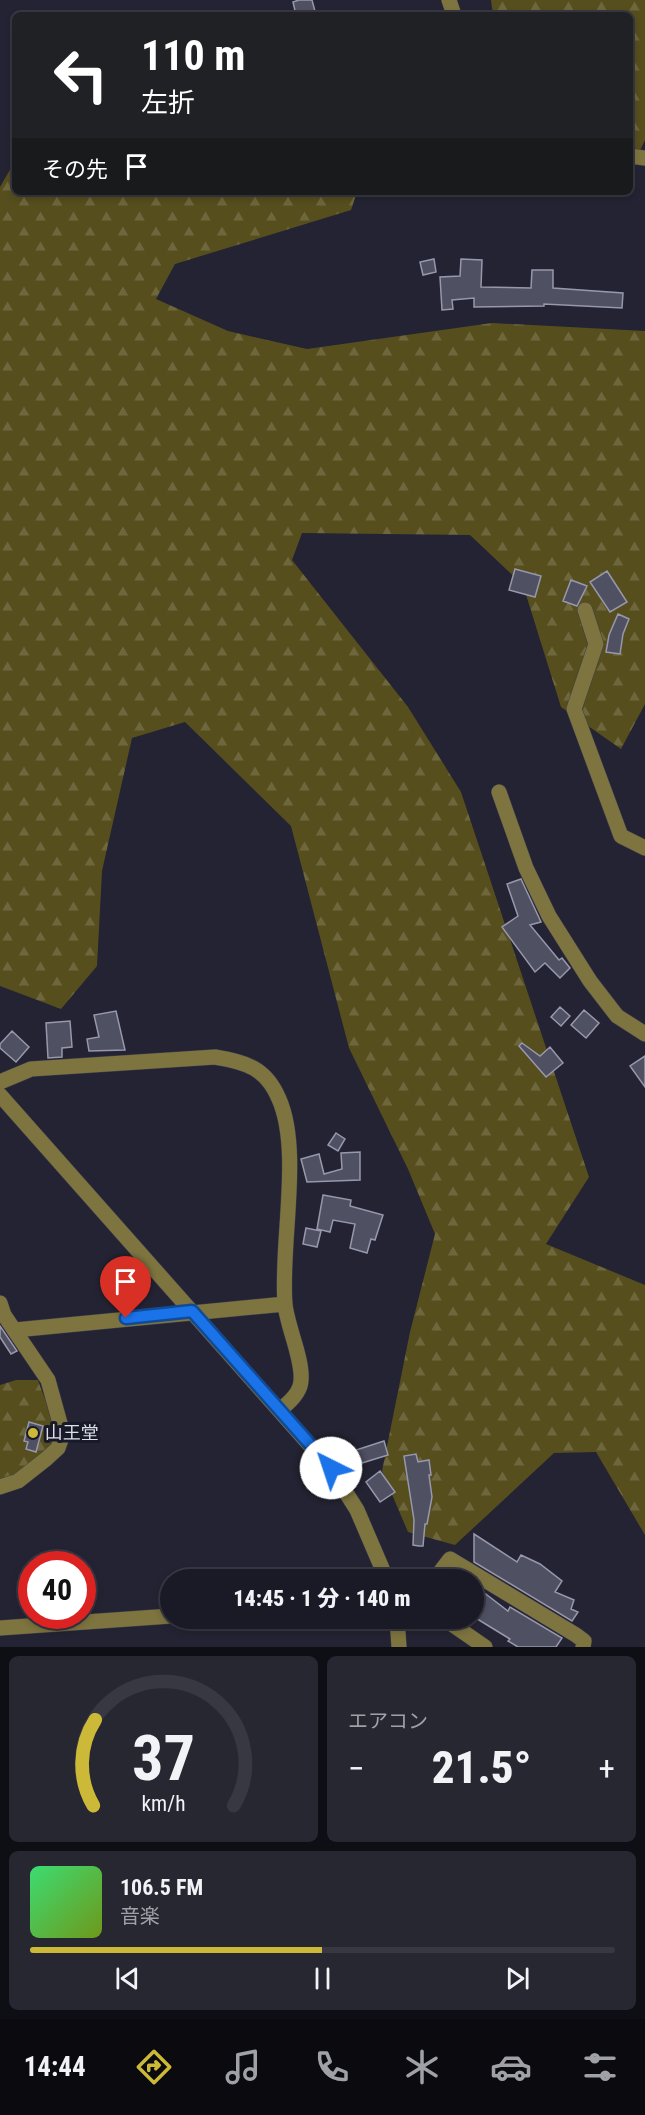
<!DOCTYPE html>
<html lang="ja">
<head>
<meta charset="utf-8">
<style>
	:root { --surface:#1a1a26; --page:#272732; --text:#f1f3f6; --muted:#9fa1a7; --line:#383843; --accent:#cdb938 }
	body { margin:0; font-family:"Roboto Condensed","Noto Sans JP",sans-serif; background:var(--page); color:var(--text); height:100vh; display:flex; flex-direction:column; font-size:22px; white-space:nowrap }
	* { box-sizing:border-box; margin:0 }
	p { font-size:20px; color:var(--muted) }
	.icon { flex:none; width:33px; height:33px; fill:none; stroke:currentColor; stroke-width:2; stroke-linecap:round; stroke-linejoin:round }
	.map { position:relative; height:1647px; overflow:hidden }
	.side { display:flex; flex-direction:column; gap:9px; padding:9px; background:#0e0e15; flex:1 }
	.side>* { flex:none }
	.banner { position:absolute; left:12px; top:12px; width:621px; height:183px; border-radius:9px; box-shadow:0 3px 9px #0003,0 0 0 2px var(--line); background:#202124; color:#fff; overflow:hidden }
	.speed { position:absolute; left:18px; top:1551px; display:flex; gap:12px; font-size:30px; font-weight:700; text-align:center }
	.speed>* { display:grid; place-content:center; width:78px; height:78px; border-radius:50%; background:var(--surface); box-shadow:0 3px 9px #0003,0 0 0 2px var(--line); line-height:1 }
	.speed .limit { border:9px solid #d22; background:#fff; color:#111 }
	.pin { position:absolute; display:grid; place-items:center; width:51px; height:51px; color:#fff; margin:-62px -26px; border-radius:50% 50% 50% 0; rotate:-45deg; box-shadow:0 0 6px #0007 }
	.pin .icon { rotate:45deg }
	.me { position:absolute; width:66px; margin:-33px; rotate:319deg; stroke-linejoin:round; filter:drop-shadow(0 0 4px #0008) }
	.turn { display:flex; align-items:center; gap:21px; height:126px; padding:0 30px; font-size:27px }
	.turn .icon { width:78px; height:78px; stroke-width:2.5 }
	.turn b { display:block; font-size:42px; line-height:51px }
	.then { display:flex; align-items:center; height:57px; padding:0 30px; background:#0003; gap:12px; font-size:22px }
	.big { font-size:45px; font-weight:800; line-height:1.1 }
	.side .widget { flex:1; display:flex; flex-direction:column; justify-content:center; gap:9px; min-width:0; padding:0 21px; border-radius:9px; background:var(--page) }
	.side .dial { align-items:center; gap:0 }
	.dial svg { height:156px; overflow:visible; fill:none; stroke:var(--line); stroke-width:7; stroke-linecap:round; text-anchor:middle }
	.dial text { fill:var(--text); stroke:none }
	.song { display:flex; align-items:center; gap:18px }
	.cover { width:72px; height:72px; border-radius:9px; background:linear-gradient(135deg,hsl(140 70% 55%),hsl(80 70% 35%)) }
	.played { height:6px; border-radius:3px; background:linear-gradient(90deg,var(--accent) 50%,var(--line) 50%) }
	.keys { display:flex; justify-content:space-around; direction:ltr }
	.heat { display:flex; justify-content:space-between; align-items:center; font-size:33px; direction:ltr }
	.side .tiles { flex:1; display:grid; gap:9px; grid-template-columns:1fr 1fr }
	.widget:last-child { grid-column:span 2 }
	.trip { position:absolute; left:160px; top:1569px; width:324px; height:60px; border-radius:30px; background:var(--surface); box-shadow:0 3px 9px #0003,0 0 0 2px var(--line); font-weight:800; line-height:60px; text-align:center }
	.tab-bar { display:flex; height:96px; justify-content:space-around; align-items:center; background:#0a0a0f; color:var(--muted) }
	.tab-bar .icon { width:42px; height:42px }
	.tab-bar .selected { color:var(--accent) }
	.tab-bar b { font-size:27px; color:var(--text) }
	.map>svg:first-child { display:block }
	.forest { fill:url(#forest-firs) }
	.building { fill:#4f5062; stroke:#9798ac; stroke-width:1.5 }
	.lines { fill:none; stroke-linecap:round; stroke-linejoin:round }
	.minor-casing { stroke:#3d3d4c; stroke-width:16 }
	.minor { stroke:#7d743f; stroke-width:15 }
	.route-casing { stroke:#114b97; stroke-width:15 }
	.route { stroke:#1a73e8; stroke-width:10 }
	.poi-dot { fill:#cdb938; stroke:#191a29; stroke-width:2 }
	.labels { text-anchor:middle; stroke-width:6; stroke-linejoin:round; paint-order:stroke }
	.poi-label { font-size:18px; fill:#dedfe9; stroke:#191a29; text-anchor:start }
</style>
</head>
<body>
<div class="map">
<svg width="645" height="1647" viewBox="0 0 645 1647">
	<defs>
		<pattern id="forest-firs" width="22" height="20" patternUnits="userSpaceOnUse" patternTransform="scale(1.5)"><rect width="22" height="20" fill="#564e1d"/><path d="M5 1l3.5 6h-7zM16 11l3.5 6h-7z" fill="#6e673e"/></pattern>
	</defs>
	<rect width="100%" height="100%" fill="#232333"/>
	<!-- forest -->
	<path class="forest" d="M491 0H645V140L634 163 630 165V15H493Z
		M15 161V192H357L351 210 175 264 156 299 228 331 307 349 492 323 645 331V704L621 749 561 707 523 585 470 535 302 533 292 560 408 707 461 792 589 1177 546 1244 645 1285V1535L596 1452 554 1453 455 1545 408 1532 382 1471 410 1332 435 1234 408 1169 349 1048 291 826 185 722 132 738 102 871 97 966 61 1009 0 986V187Z
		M16 1380H38C43 1396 52 1413 55 1429 58 1450 17 1477 0 1482V1385Z"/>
	<!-- building -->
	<path class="building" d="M299 0H312L316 15H296L293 2Z
		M434 259 436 272 423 275 420 262Z
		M461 259 482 260 481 287 531 288 532 270H553V288L623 293 622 308 544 304V306L474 307V298L452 300 453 309 442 310 440 277 460 276Z
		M515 569 541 576 535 597 509 590Z
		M607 571 627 602 610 612 590 582Z
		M571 580 587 586 577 606 563 601Z
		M618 614 629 619 623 634 620 654 606 652 609 635Z
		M521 879 541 922 530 925 559 960 562 958 570 968 560 978 545 963 535 972 502 927 518 916 507 884Z
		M560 1007 570 1016 561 1026 551 1017Z
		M584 1010 599 1023 586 1038 571 1025Z
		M116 1011 125 1050 89 1051 87 1039 99 1037 94 1015Z
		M70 1021 72 1047 62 1048V1057L48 1058 46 1023Z
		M12 1031 29 1047 16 1062 0 1048V1044Z
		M522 1043 540 1056 550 1047 563 1063 546 1077 519 1046Z
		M645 1056V1087L630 1066Z
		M336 1133 345 1139 338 1151 328 1145Z
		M360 1152V1180L307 1182 301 1159 319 1154 324 1174 342 1169 341 1153Z
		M323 1195 351 1200 350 1206 383 1215 375 1240 371 1239 367 1253 350 1248 355 1224 333 1220 330 1232 317 1229Z
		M306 1228 321 1231 317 1247 303 1244Z
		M0 1326 17 1351 11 1354 0 1337Z
		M29 1422 43 1426 36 1452 26 1449 28 1442 24 1441Z
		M384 1441 388 1455 362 1463 361 1460 352 1462 350 1452Z
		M416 1454 418 1462 429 1460 431 1475H429L432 1497 427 1524H425L423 1546H419L413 1545 414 1520 404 1456Z
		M380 1471 395 1492 380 1502 366 1482Z
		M474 1534 517 1562 521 1555 540 1564 562 1581 555 1592 574 1600 571 1609 578 1612 572 1621 474 1562Z
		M474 1585 508 1611 510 1607 562 1638 556 1647H518L508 1641 510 1639 474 1617Z"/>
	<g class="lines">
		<!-- minor casing -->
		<g class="minor-casing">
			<path id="minor" d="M449 0 454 15
				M630 156 645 158
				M585 610 596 644 574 709 621 836 645 848
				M499 792 526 868 549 916 590 981 617 1016 645 1034
				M0 1082 31 1069 215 1057C246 1062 266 1068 279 1099 302 1151 280 1245 285 1304 287 1326 303 1359 301 1380 301 1392 290 1402 281 1409
				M0 1095 331 1469 357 1510 387 1580
				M0 1303 4 1315 48 1380 63 1434 58 1448 46 1459 18 1481 0 1487
				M15 1330 285 1304
				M434 1580 450 1559 576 1635 584 1641 583 1647
				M397 1618 399 1647
				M443 1618 485 1647
				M0 1628 171 1616"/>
		</g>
		<!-- minor -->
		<use href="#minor" class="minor"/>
	</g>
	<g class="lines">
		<!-- route casing -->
		<g class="route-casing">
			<path id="route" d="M126 1318 192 1311 331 1468"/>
		</g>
		<!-- route -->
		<use href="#route" class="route"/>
	</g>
	<!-- markers -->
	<circle class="poi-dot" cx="33" cy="1433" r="6"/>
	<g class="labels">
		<!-- poi labels -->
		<g class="poi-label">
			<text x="45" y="1439">山王堂</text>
		</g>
	</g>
</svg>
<div class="speed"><div class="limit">40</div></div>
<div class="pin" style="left:126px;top:1318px;background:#d93025"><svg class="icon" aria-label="arrive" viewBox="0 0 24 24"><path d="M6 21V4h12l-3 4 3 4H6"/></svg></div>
<svg class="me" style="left:331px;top:1468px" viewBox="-20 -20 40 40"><circle r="19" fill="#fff"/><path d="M0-13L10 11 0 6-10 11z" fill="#1a73e8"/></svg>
<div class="trip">14:45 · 1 分 · 140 m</div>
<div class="banner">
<div class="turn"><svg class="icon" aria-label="left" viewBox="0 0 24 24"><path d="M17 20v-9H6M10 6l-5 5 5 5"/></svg><div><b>110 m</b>左折</div></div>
<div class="then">その先<svg class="icon" aria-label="arrive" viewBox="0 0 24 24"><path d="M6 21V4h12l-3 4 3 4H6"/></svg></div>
</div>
</div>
<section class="side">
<div class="tiles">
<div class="widget dial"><svg viewBox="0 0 100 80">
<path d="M14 69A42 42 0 1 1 86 69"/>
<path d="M14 69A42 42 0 0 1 15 25" stroke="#cdb938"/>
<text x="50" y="56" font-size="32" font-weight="700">37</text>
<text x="50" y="72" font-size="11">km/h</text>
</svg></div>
<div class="widget"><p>エアコン</p>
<div class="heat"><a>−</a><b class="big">21.5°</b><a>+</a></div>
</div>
<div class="widget">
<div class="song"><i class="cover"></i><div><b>106.5 FM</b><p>音楽</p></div></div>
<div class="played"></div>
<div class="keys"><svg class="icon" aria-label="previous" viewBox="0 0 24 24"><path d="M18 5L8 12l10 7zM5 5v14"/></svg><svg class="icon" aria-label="pause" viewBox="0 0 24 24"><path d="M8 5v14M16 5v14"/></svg><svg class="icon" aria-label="next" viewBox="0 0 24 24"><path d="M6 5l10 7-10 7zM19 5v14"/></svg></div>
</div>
</div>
</section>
<nav class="tab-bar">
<b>14:44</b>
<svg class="icon selected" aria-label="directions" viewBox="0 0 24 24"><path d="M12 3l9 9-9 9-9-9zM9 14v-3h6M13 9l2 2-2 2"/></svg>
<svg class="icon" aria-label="music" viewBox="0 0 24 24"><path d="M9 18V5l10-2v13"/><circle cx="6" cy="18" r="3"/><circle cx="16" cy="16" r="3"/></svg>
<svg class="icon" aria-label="phone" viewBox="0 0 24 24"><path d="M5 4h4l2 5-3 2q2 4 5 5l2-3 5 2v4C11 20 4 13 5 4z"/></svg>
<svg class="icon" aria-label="climate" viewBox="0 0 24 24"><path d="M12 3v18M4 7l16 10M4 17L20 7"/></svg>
<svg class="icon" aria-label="car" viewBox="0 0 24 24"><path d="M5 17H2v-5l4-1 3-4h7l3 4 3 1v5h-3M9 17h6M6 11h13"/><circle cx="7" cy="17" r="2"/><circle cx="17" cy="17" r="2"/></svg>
<svg class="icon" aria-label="filters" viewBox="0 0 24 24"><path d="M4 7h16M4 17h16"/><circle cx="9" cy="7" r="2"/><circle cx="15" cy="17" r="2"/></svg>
</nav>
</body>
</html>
